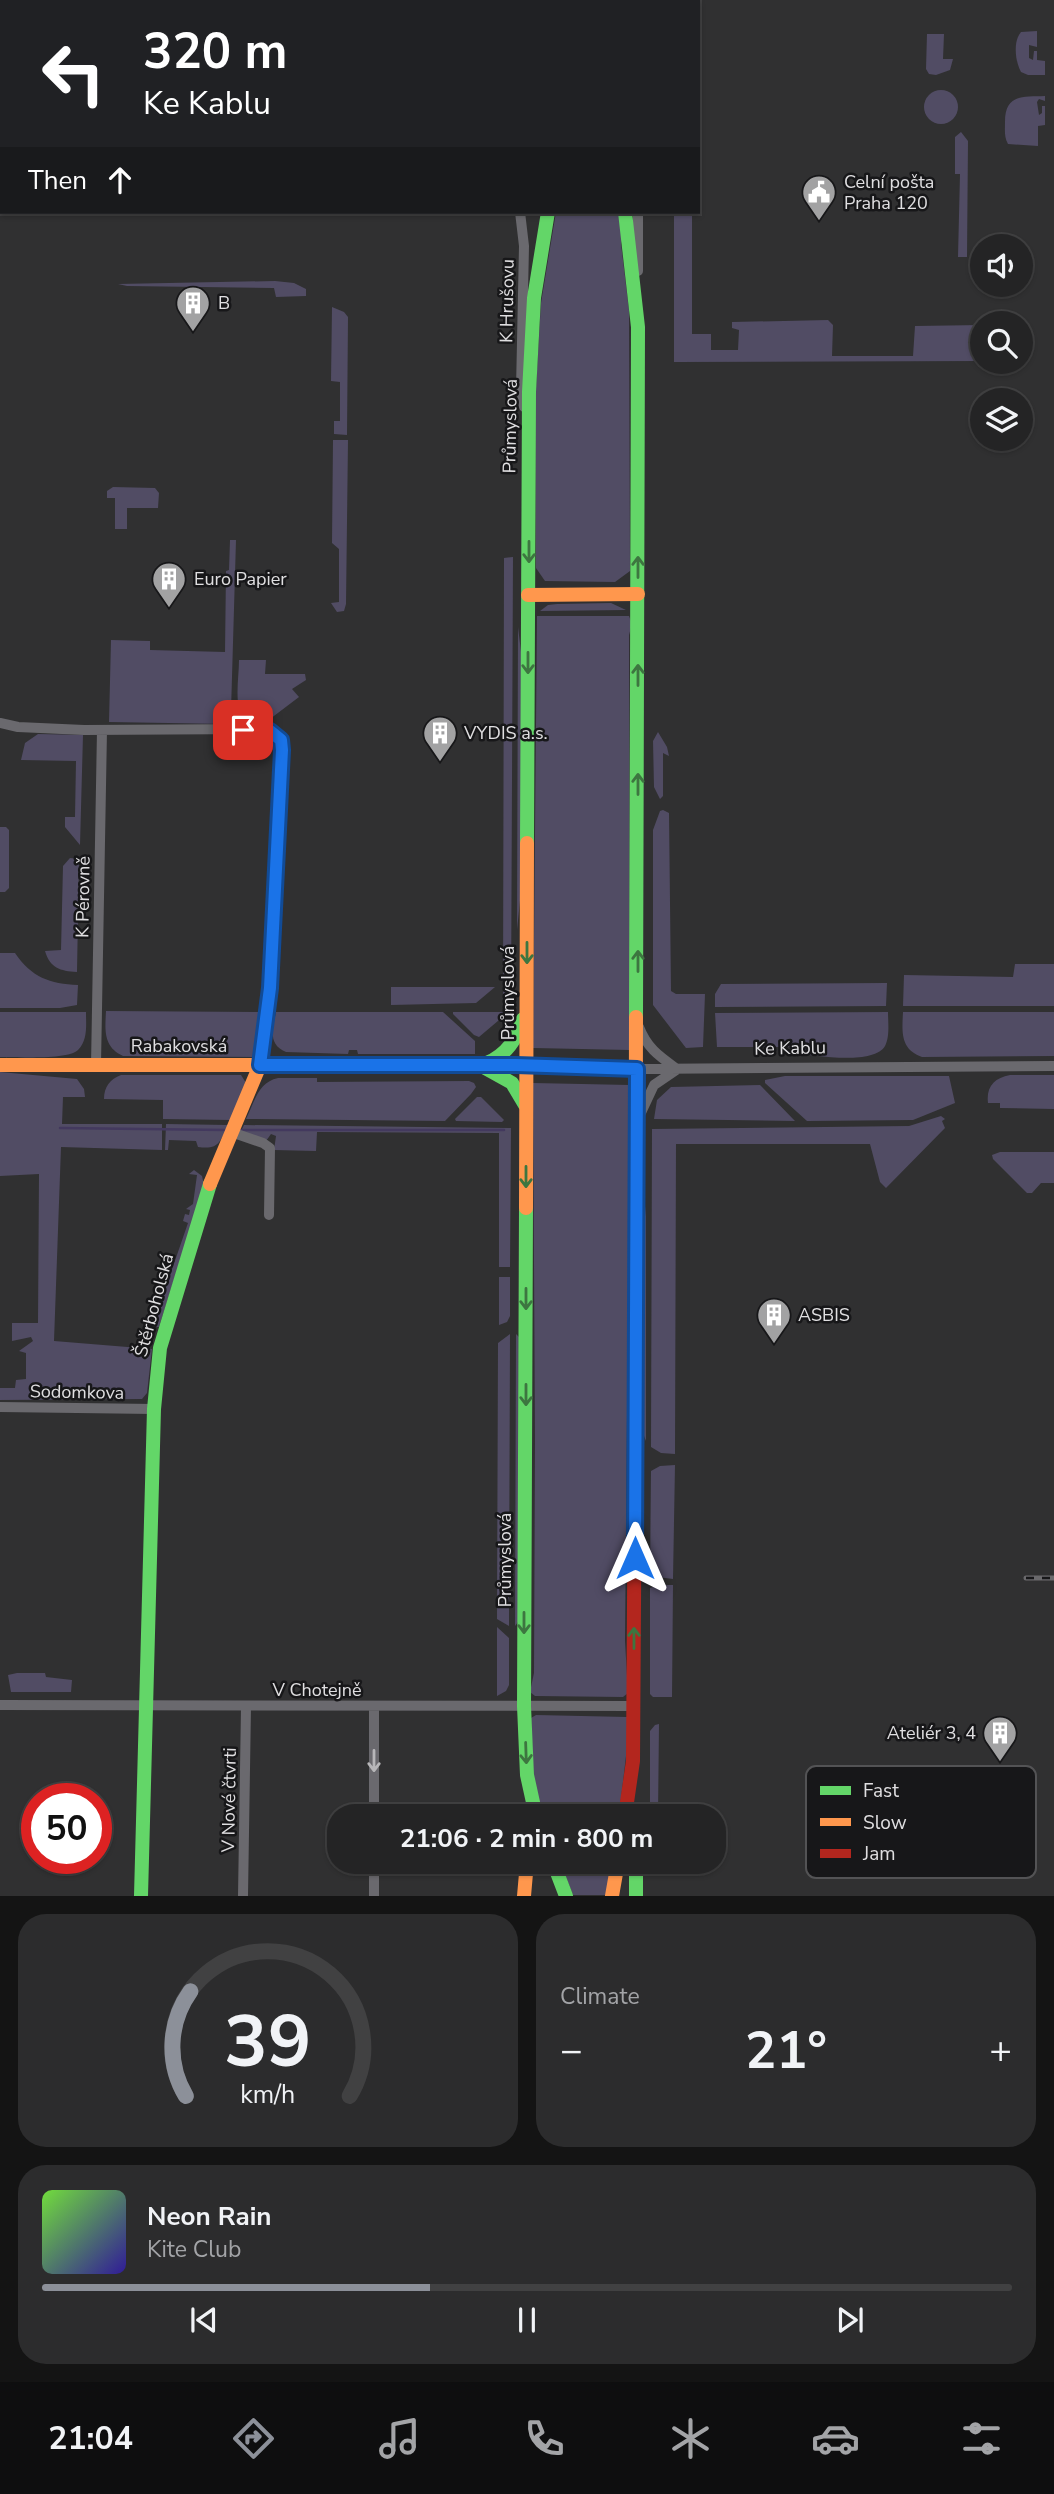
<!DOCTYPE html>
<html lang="en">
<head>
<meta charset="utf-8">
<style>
	:root { --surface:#242425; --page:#2c2c2d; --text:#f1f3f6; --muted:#a3a4a7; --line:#414142; --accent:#8c9099 }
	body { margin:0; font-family:"Nunito Sans",sans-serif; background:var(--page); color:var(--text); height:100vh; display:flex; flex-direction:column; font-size:26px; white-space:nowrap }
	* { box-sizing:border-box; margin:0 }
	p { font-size:23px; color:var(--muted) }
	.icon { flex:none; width:38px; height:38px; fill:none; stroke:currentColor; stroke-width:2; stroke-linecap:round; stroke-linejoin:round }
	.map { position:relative; height:1896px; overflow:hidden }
	.details { display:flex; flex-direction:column; gap:18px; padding:18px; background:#141414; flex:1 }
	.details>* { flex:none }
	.hud { position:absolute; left:0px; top:0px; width:700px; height:214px; box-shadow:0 2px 5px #0004,0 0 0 2px var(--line); background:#202124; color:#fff; overflow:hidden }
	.buttons { position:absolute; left:970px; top:234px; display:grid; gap:14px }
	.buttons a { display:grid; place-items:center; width:63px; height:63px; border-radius:50%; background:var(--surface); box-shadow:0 2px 5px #0004,0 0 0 2px var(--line); font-size:35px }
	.speed { position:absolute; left:21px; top:1783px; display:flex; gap:14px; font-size:35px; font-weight:700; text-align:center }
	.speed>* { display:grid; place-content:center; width:91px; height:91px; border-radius:50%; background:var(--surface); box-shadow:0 2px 5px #0004,0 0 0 2px var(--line); line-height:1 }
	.speed .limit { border:10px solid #d22; background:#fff; color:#111 }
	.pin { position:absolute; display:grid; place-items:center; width:60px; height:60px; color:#fff; margin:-30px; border-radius:14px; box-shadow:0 4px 10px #0006 }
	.me { position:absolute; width:77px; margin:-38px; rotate:0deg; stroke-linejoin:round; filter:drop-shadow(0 0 5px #0008) }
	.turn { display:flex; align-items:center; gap:24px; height:147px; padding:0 28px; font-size:32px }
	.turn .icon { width:91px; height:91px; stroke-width:2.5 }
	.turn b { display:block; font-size:49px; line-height:60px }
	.then { display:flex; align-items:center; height:66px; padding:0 28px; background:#0003; gap:14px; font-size:26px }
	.big { font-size:52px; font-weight:700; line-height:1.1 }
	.details .widget { flex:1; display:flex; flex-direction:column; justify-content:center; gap:10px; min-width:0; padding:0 24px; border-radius:28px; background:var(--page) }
	.details .dial { align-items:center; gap:0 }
	.dial svg { height:182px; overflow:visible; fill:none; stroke:var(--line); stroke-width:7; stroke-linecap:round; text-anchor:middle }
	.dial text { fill:var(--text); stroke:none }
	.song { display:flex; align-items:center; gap:21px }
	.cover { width:84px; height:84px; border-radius:10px; background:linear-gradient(135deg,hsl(100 70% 55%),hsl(250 70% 35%)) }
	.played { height:7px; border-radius:4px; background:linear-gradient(90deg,var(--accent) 40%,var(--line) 40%) }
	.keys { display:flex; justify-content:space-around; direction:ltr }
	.heat { display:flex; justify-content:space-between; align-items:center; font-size:38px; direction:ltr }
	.details .tiles { flex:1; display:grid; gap:18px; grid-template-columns:1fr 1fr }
	.widget:last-child { grid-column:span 2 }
	.trip { position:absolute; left:327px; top:1804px; width:399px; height:70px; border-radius:28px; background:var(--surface); box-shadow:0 2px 5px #0004,0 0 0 2px var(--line); font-weight:700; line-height:70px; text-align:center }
	.dock { display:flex; height:112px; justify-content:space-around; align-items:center; background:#0e0e0f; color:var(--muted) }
	.dock .icon { width:49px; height:49px }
	.dock .current { color:var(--accent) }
	.dock b { font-size:32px; color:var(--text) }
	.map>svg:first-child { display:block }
	.green { fill:#514c64 }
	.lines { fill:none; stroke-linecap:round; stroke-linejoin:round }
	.stream { stroke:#43395e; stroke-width:2.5 }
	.street { stroke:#6a696e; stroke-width:10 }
	.fast { stroke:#63d668; stroke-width:14 }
	.slow { stroke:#ff974d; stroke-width:14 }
	.jam { stroke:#b3261e; stroke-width:14 }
	.rail-casing { stroke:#6a696c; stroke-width:5 }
	.rail { stroke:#171719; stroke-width:2.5; stroke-dasharray:8; stroke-linecap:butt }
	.oneway { stroke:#3d7640 }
	.oneway2 { stroke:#b7b6b9 }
	.route-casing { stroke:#114b97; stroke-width:18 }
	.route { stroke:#1a73e8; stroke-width:12 }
	.labels { text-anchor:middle; stroke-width:5; stroke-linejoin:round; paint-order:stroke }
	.poi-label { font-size:18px; fill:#e0dfe1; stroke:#171719; text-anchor:start }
	.street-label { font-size:18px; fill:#e0dfe1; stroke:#171719 }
	.key { fill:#171719; stroke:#535355; stroke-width:2 }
	.key-label { font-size:19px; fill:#e0dfe1 }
</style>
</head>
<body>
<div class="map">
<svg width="1054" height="1896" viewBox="0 0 1054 1896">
	<rect width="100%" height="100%" fill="#303031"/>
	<!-- green -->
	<path class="green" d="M1037 31V47L1029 45V58L1033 60 1034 51H1037V60L1045 61V75H1028L1021 72C1015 61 1013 41 1021 32Z
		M927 34H944L943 59H953L950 70 936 75 929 74 926 69Z
		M924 107a17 17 0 1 1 34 0a17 17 0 1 1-34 0Z
		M1045 96V101L1039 99 1037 102 1039 115 1042 113V106H1045V125L1038 126V146L1008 144C1004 137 1005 130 1005 122 1005 93 1024 97 1045 96Z
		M961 132 968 141 967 257H958L960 174H955V137Z
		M556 212H618L623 234 621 244 629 310 630 571 615 582 545 581 536 568 535 403 541 303Z
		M674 212H692V334H711V350H738L739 330 732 328V322L828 320 833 325 832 356H913L915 326 982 325V361L674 362Z
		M275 281 294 283 306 289V296L276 297 274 288 127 286 118 284Z
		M332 307 344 312 348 317 347 435 334 434V421H340V382L331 381Z
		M333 440H348L346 604 344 611 337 612 331 603 339 602V549L332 543Z
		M113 487 155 488 159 493 158 508H127V529H115V498H107V491Z
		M230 540H236L231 711H227L226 724 109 722 111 640 150 641V650L225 652 226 571 229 570Z
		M513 557 511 1006 503 1002 504 558Z
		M611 603 626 610 540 611 548 605 557 604Z
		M537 616H629L632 624 629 635 630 1050 533 1048Z
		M518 627 522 660 521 891 517 930Z
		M239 660H266L265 674H305L306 680 292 689 299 697 266 722H245C233 706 239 679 239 660Z
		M658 732 667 747 669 756 663 753V796L660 799 654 787 653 741Z
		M38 734 83 735 80 845 65 827V817H75L76 761 21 760 25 743Z
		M663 810 669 813 671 991 676 994H705L703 1047 686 1048 653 1005V830L660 811Z
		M0 827H6L9 830V888L5 892H0Z
		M70 858 79 859 77 972C60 971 50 968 45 951L61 950 63 866Z
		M0 953H15C31 977 50 984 78 985L77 1005 60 1008H0Z
		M1015 964H1054V1006H903L904 975 1013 977Z
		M887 983 886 1006 715 1007V994L721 984Z
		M391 987H495L476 1003 391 1005Z
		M106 1011 261 1012 255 1057 123 1056C103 1047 105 1030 106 1011Z
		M0 1012H86C86 1025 88 1040 78 1050 69 1060 16 1057 0 1057Z
		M276 1012H443L475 1041V1054H358L357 1050H349L348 1054 286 1052C267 1044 273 1028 276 1012Z
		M453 1012H504L505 1015 479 1037 474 1035 453 1014Z
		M888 1012C888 1022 890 1037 885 1046 873 1066 813 1055 792 1053L790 1047H717L715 1013Z
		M903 1012H1054V1056L922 1057C900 1049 902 1032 903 1012Z
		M0 1072 77 1079 84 1089 85 1097H63L62 1124H162V1150L61 1147 54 1341 152 1349 147 1393 142 1399 0 1400V1388H15L16 1380 26 1379V1353L19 1351 33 1341 31 1337 12 1341V1323H38L39 1174 0 1176Z
		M121 1075H241L246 1083 231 1120 163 1119V1100L104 1099C104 1087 110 1079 121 1075Z
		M1010 1075H1054V1109L1000 1108V1103H988C986 1087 994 1078 1010 1075Z
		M785 1076H949L955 1103 913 1120 807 1121 765 1083V1080Z
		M278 1078H317V1082L469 1081 474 1083 476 1087 471 1094 445 1121 246 1119C254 1103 258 1082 278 1078Z
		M533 1083 630 1085 625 1641 628 1693 623 1697 535 1696 530 1692 534 1673 535 1442Z
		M760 1085 795 1121 654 1119 657 1100 671 1087Z
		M477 1097H481L504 1120 502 1122 456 1121 455 1119Z
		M941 1116 945 1119 942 1121 945 1128 886 1188 880 1182 870 1144H676L675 1454 661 1453 651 1447 652 1129 909 1126Z
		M166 1124 228 1125C220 1142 219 1150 198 1147L196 1141 169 1140 168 1150H165Z
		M244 1125 511 1128 510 1267H499V1133L317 1132 316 1151 274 1150 276 1136 271 1134 266 1141 241 1131Z
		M1000 1152H1054V1183H1041L1032 1193H1027L993 1159 992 1155Z
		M194 1170 202 1176 204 1185 159 1327H156L158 1310 188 1223 183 1221 185 1214 189 1215 190 1210 186 1209 193 1204 197 1175 189 1174Z
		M646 1206V1441L641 1428 642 1247Z
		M499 1277H510V1316L507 1322 499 1325Z
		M510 1334 509 1626 497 1619 498 1343Z
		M516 1334 519 1337 518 1622 515 1626Z
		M675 1465 673 1579 650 1576 651 1471 660 1466Z
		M659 1585H673L672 1697H653L650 1694V1588Z
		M497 1627 509 1638V1685L506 1691 497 1696Z
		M17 1673H45L46 1677 72 1680 71 1692H11L8 1675Z
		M536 1715 627 1717 628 1739 619 1816H542L534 1785 531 1718Z
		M659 1724 658 1816H650V1731L655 1725Z
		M560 1862H613L607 1895H573Z"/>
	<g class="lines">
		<!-- stream -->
		<path class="stream" d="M60 1128 226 1130
			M241 1130H504"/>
		<!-- street -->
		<path class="street" d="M637 0V2
			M152 2 160 0
			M533 2 541 0
			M0 34H2
			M520 212 524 246 521 389 524 407
			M638 271V212
			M0 723 18 727 84 730 264 729 270 731 281 740 282 750C278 855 274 960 260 1065
			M639 1027C647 1048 659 1056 677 1069
			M96 1065 102 730
			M637 1069 1054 1066
			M639 1117 654 1085 676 1070
			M231 1132 263 1143 270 1148 269 1215
			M0 1407 154 1409
			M0 1705 634 1706
			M374 1816V1706
			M243 1896 246 1706
			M374 1896V1862"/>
		<!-- fast -->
		<path class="fast" d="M625 212 638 327 636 1017
			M527 843 529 392 534 298 548 212
			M487 1063C507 1054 516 1040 523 1019
			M461 1065 637 1069
			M485 1068 512 1083 525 1105
			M526 1208 524 1706 527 1775 536 1816
			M553 1862 566 1896
			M636 1862V1896
			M141 1896 154 1409 160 1348 210 1184"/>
		<!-- slow -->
		<path class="slow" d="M571 0V2
			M599 0V2
			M528 595 638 594
			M0 1065H461
			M210 1184 260 1065
			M526 1208 527 843
			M635 1448 636 1017
			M524 1896 527 1862
			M612 1896 618 1862"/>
		<!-- jam -->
		<path class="jam" d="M625 1816 633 1761 635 1448"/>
		<!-- rail casing -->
		<g class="rail-casing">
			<path id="rail" d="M1026 1578H1054"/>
		</g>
		<!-- rail -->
		<use href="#rail" class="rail"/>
	</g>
	<!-- one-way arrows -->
	<defs><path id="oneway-shaft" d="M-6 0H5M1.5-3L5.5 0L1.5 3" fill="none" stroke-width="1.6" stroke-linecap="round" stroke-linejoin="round" transform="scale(1.75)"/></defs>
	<g class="oneway">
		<use href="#oneway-shaft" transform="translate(529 552) rotate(90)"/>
		<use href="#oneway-shaft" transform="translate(638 567) rotate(-90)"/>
		<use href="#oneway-shaft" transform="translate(528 663) rotate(90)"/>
		<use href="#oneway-shaft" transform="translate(638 675) rotate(-90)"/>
		<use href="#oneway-shaft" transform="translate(638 784) rotate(-90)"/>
		<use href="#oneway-shaft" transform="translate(527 953) rotate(90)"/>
		<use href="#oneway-shaft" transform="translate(638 961) rotate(-90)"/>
		<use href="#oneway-shaft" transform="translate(526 1177) rotate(90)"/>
		<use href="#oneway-shaft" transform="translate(526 1299) rotate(90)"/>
		<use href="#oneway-shaft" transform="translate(526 1395) rotate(90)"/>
		<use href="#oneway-shaft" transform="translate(524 1623) rotate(90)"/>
		<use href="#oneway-shaft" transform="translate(634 1638) rotate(-90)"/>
		<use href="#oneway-shaft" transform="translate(526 1753) rotate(88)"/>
	</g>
	<use class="oneway2" href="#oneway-shaft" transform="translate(374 1761) rotate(90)"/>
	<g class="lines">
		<!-- route casing -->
		<g class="route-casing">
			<path id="route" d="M243 730 270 731 281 740 282 750 270 988 260 1065H516L637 1069 635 1558"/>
		</g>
		<!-- route -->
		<use href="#route" class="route"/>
	</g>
	<!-- icons -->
	<defs>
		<g id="civic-pin" transform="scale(1.75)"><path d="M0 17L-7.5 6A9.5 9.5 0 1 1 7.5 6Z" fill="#a2a2a3" stroke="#171719"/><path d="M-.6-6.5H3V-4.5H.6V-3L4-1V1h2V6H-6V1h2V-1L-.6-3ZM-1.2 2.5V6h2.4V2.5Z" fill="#fff"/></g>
		<g id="building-pin" transform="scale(1.75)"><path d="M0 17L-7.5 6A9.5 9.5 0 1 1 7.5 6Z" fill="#a2a2a3" stroke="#171719"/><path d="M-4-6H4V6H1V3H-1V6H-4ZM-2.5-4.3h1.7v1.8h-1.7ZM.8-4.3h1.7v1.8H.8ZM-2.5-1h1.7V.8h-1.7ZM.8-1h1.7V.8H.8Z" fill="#fff"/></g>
	</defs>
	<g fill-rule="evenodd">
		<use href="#civic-pin" x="819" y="192"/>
		<use href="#building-pin" x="193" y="303"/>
		<use href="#building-pin" x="169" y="579"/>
		<use href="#building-pin" x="440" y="733"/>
		<use href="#building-pin" x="774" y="1315"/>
		<use href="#building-pin" x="1000" y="1733"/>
	</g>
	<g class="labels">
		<!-- poi labels -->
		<g class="poi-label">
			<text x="844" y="188">Celní pošta<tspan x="844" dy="21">Praha 120</tspan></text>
			<text x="218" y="309">B</text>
			<text x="194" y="585">Euro Papier</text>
			<text x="464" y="739">VYDIS a.s.</text>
			<text x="798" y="1321">ASBIS</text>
			<text x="976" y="1739" text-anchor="end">Ateliér 3, 4</text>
		</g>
		<!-- street labels -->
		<g class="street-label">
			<text transform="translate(507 301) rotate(-89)" y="6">K Hrušovu</text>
			<text transform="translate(510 426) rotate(-89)" y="6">Průmyslová</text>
			<text transform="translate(83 897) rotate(-89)" y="6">K Pérovně</text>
			<text transform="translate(508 993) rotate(-90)" y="6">Průmyslová</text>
			<text x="179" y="1052">Rabakovská</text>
			<text transform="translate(790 1048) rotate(-1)" y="6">Ke Kablu</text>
			<text transform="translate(154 1305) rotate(-75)" y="6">Štěrboholská</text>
			<text transform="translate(77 1392) rotate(1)" y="6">Sodomkova</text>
			<text transform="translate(505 1560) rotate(-90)" y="6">Průmyslová</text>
			<text x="317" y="1696">V Chotejně</text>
			<text transform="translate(229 1800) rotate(-89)" y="6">V Nové čtvrti</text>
		</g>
	</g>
	<!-- legend -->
	<rect x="806" y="1766" width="230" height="112" rx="10" class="key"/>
	<rect x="820" y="1786" width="31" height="9" fill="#63d668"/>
	<rect x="820" y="1818" width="31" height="8" fill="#ff974d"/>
	<rect x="820" y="1849" width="31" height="9" fill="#b3261e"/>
	<g class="key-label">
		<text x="863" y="1797">Fast</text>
		<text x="863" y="1829">Slow</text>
		<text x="863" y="1860">Jam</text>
	</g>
</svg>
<div class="buttons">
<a><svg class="icon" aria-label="sound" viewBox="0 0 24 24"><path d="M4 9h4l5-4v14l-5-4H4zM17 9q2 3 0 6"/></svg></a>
<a><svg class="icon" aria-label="search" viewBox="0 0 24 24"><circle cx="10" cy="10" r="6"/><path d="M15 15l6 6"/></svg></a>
<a><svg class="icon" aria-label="layers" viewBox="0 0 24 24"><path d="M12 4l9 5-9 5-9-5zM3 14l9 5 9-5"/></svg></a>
</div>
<div class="speed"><div class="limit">50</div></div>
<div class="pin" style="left:243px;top:730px;background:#d93025"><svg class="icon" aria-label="arrive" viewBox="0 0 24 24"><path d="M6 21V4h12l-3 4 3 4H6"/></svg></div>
<svg class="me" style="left:635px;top:1558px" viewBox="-20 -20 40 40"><path d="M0-17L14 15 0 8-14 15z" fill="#1a73e8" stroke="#fff" stroke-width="4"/></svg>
<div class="trip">21:06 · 2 min · 800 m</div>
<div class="hud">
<div class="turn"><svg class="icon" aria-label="left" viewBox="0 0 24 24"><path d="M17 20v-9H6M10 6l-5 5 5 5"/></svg><div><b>320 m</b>Ke Kablu</div></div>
<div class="then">Then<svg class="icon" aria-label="ahead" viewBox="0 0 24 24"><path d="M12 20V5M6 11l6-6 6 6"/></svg></div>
</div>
</div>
<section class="details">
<div class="tiles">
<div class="widget dial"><svg viewBox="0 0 100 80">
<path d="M14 69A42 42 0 1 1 86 69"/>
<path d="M14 69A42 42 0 0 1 16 23" stroke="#8c9099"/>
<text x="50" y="56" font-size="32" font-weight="700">39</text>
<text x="50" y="72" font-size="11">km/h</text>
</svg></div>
<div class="widget"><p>Climate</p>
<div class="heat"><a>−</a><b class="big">21°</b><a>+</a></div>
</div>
<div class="widget">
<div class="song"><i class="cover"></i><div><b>Neon Rain</b><p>Kite Club</p></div></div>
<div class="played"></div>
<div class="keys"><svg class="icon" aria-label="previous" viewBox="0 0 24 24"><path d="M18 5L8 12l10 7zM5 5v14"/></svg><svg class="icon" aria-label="pause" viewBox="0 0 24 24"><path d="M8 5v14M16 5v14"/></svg><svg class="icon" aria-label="next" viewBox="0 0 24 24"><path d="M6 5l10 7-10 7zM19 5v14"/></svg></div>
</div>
</div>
</section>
<nav class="dock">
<b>21:04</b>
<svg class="icon current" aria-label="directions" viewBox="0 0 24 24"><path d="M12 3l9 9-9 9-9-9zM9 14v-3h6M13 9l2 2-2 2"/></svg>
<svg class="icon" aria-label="music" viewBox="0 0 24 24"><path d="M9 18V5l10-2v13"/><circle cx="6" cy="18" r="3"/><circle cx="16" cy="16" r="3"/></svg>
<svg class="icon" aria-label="phone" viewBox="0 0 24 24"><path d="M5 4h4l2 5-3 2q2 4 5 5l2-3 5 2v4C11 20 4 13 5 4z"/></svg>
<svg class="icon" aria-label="climate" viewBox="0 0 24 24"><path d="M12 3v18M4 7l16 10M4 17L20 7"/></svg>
<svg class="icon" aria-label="car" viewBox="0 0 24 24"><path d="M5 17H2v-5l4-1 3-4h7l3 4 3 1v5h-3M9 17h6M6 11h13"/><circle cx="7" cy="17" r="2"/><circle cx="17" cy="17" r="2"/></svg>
<svg class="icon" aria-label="filters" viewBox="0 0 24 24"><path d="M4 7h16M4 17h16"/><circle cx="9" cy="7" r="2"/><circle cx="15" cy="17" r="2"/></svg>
</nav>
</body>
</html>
